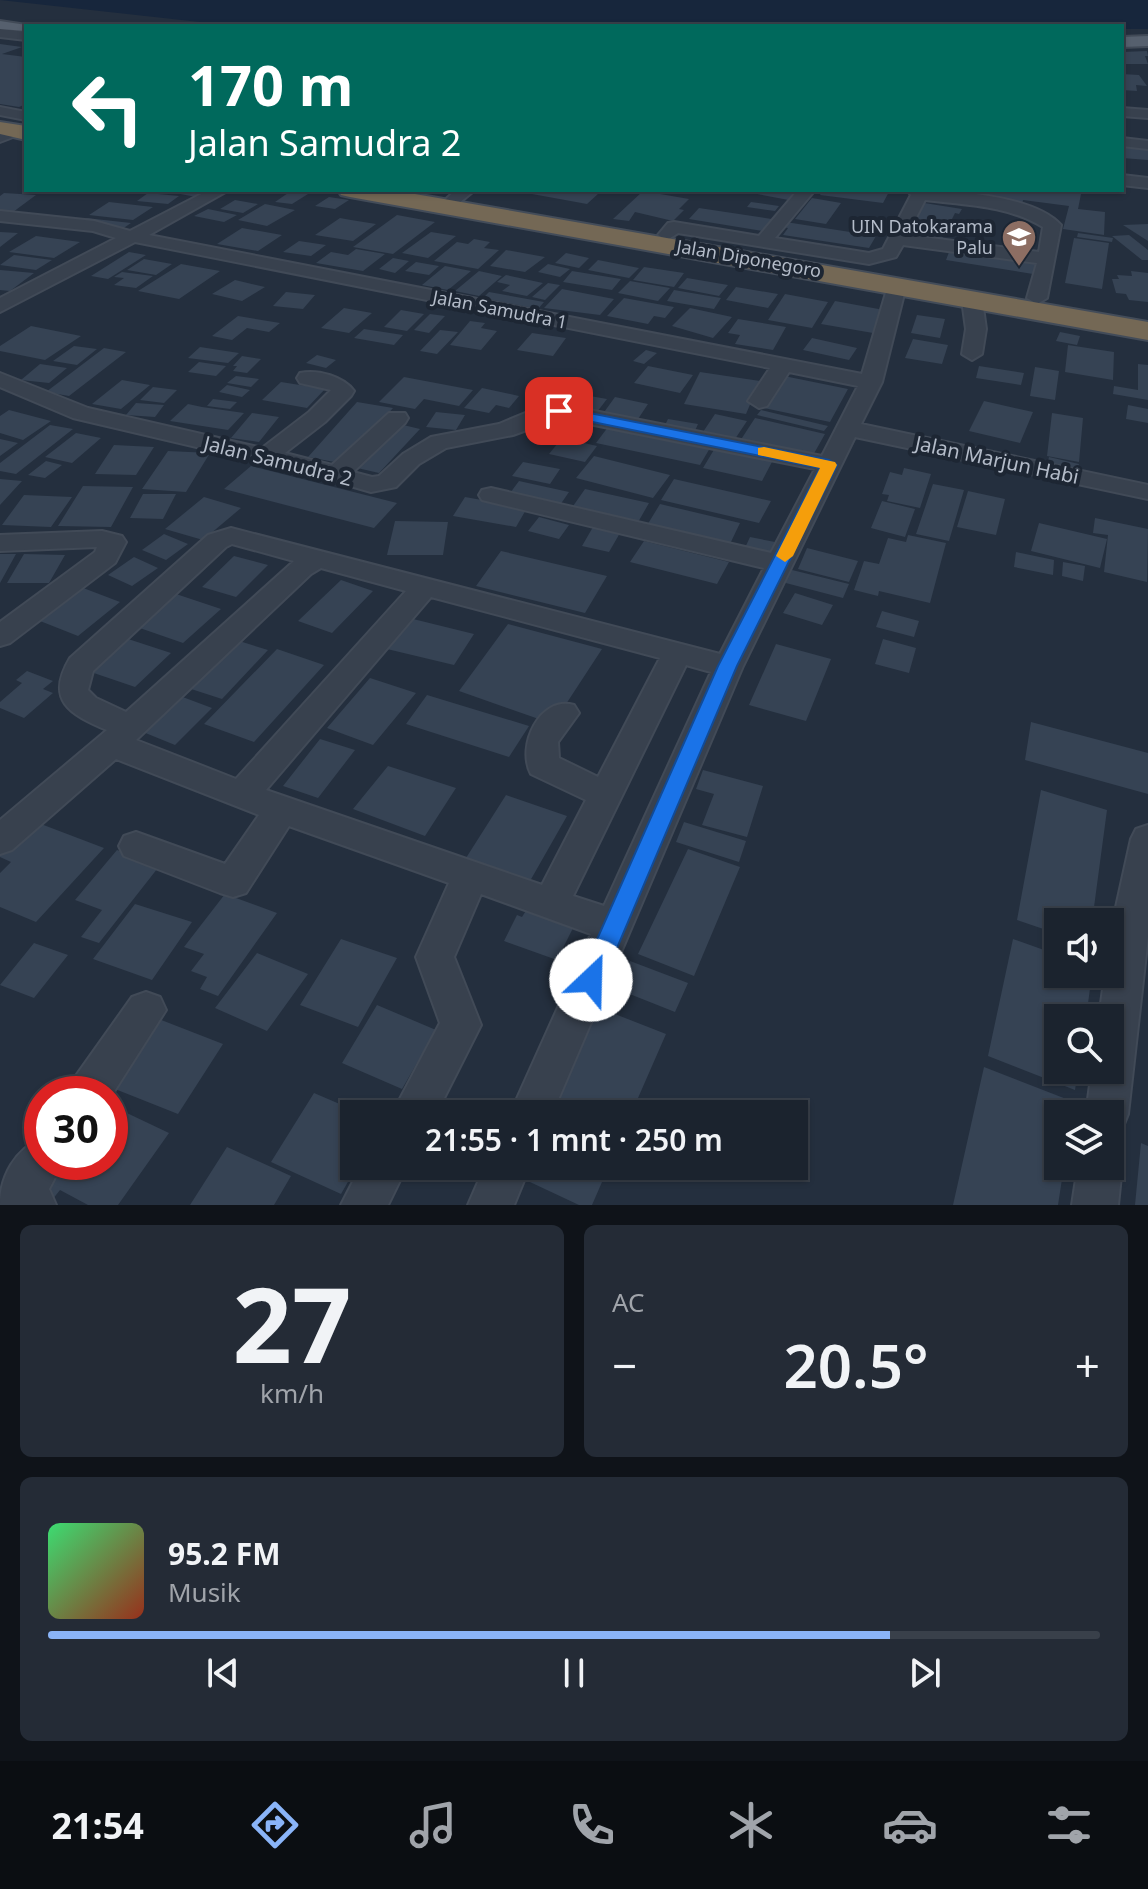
<!DOCTYPE html>
<html lang="id">
<head>
<meta charset="utf-8">
<style>
	:root { --surface:#1b232e; --page:#242b36; --text:#f1f3f6; --muted:#a0a4aa; --line:#39404a; --accent:#8ab4f8 }
	body { margin:0; font-family:"Noto Sans",sans-serif; background:var(--page); color:var(--text); height:100vh; display:flex; flex-direction:column; font-size:30px; white-space:nowrap }
	* { box-sizing:border-box; margin:0 }
	p { font-size:26px; color:var(--muted) }
	.icon { flex:none; width:44px; height:44px; fill:none; stroke:currentColor; stroke-width:2; stroke-linecap:round; stroke-linejoin:round }
	.map { position:relative; height:1205px; overflow:hidden }
	.panel { display:flex; flex-direction:column; gap:20px; padding:20px; background:#0f1319; flex:1 }
	.panel>* { flex:none }
	.top-card { position:absolute; left:24px; top:24px; width:1100px; height:168px; border-radius:0px; box-shadow:0 2px 6px #0004,0 0 0 2px var(--line); background:#00695c; color:#fff; overflow:hidden }
	.buttons { position:absolute; left:1044px; top:908px; display:grid; gap:16px }
	.buttons a { display:grid; place-items:center; width:80px; height:80px; border-radius:0px; background:var(--surface); box-shadow:0 2px 6px #0004,0 0 0 2px var(--line); font-size:40px }
	.speed { position:absolute; left:24px; top:1076px; display:flex; gap:16px; font-size:40px; font-weight:700; text-align:center }
	.speed>* { display:grid; place-content:center; width:104px; height:104px; border-radius:50%; background:var(--surface); box-shadow:0 2px 6px #0004,0 0 0 2px var(--line); line-height:1 }
	.speed .limit { border:12px solid #d22; background:#fff; color:#111 }
	.pin { position:absolute; display:grid; place-items:center; width:68px; height:68px; color:#fff; margin:-34px; border-radius:16px; box-shadow:0 4px 12px #0006 }
	.me { position:absolute; width:88px; margin:-44px; rotate:24deg; stroke-linejoin:round; filter:drop-shadow(0 0 6px #0008) }
	.turn { display:flex; align-items:center; gap:28px; height:168px; padding:0 32px; font-size:36px }
	.turn .icon { width:104px; height:104px; stroke-width:2.5 }
	.turn b { display:block; font-size:56px; line-height:68px }
	.big { font-size:60px; font-weight:600; line-height:1.1 }
	.panel .card { flex:1; display:flex; flex-direction:column; justify-content:center; gap:12px; min-width:0; padding:0 28px; border-radius:12px; background:var(--page) }
	.panel .dial { align-items:center; gap:0 }
	.dial b { font-size:104px; line-height:1 }
	.song { display:flex; align-items:center; gap:24px }
	.cover { width:96px; height:96px; border-radius:12px; background:linear-gradient(135deg,hsl(140 70% 55%),hsl(10 70% 35%)) }
	.played { height:8px; border-radius:4px; background:linear-gradient(90deg,var(--accent) 80%,var(--line) 80%) }
	.keys { display:flex; justify-content:space-around; direction:ltr }
	.heat { display:flex; justify-content:space-between; align-items:center; font-size:44px; direction:ltr }
	.panel .tiles { flex:1; display:grid; gap:20px; grid-template-columns:1fr 1fr }
	.card:last-child { grid-column:span 2 }
	.trip { position:absolute; left:340px; top:1100px; width:468px; height:80px; border-radius:0px; background:var(--surface); box-shadow:0 2px 6px #0004,0 0 0 2px var(--line); font-weight:600; line-height:80px; text-align:center }
	.menu { display:flex; height:128px; justify-content:space-around; align-items:center; background:#0b0e12; color:var(--muted) }
	.menu .icon { width:56px; height:56px }
	.menu .current { color:var(--accent) }
	.menu b { font-size:36px; color:var(--text) }
	.map>svg:first-child { display:block }
	.water { fill:#17263c }
	.building { fill:#364354 }
	.lines { fill:none; stroke-linecap:round; stroke-linejoin:round }
	.minor-casing { stroke:#414a57; stroke-width:4 }
	.major-casing { stroke:#414a57; stroke-width:4 }
	.highway-casing { stroke:#434c59; stroke-width:4 }
	.minor { fill:#38414e; fill-rule:evenodd }
	.major { fill:#56606e; fill-rule:evenodd }
	.highway { fill:#746855; fill-rule:evenodd }
	.route { fill:#1a73e8; stroke:#114b97; stroke-width:2 }
	.slow { fill:#f59e0b }
	.labels { text-anchor:middle; stroke-width:8; stroke-linejoin:round; paint-order:stroke }
	.far-poi-label { font-size:18px; fill:#b4bcc9; stroke:#1d2633; text-anchor:end }
	.far-street-label { font-size:18px; fill:#b4bcc9; stroke:#1d2633 }
	.street-label { font-size:20px; fill:#b4bcc9; stroke:#1d2633 }
</style>
</head>
<body>
<div class="map">
<svg width="1148" height="1205" viewBox="0 0 1148 1205">
	<rect width="100%" height="100%" fill="#242f3e"/>
	<!-- water -->
	<path class="water" d="M0 0H1148V29H1122V26H236Z"/>
	<!-- building -->
	<path class="building" d="M0 44 22 47 2 54 26 57V104L19 107 0 104Z
		M1147 51 1148 56H1145L1148 64H1126L1122 60V52Z
		M1122 74 1139 75 1147 86 1136 85 1137 91 1122 90Z
		M1122 145 1148 148V160L1122 158Z
		M160 190H207L196 197Z
		M510 190H580L599 193 587 204Z
		M736 190H804L794 201Z
		M823 190H890L883 203 820 195Z
		M961 190H1049L1081 194 1078 209 1105 212 1104 235 1063 229 1069 206 1023 200 1022 205 987 201 989 196Z
		M291 191 308 194 292 204 275 202Z
		M643 191 689 199 679 209 684 210 673 221 635 212 629 221 613 219Z
		M4 193 36 195 13 212 0 211V196Z
		M148 193 179 196 168 204 137 201Z
		M329 197 349 200 335 209 315 206Z
		M812 198 841 203 826 224 795 219Z
		M235 200 258 204 243 213 220 209Z
		M109 202 153 207 133 220 89 215Z
		M751 202 779 206 775 211 747 207Z
		M918 202 962 209 959 214 955 213 941 241 903 235Z
		M265 204 295 210 267 226 238 220Z
		M699 208 778 220 769 232 689 219Z
		M208 209 237 215 224 222 194 216Z
		M397 215 435 222 393 254 353 247Z
		M86 218 131 223 115 234 70 229Z
		M340 218 351 220 376 224 353 241 315 235Z
		M780 223H792L876 236 869 248 783 235 788 228 777 226Z
		M1148 224V241L1123 225Z
		M242 228 282 235 258 251 217 244Z
		M0 232 18 233 0 247Z
		M431 232 456 236 428 258 402 253Z
		M1078 233 1113 238 1112 242 1077 237Z
		M1129 235 1148 250V260H1142L1112 236Z
		M36 236 80 242 54 258 9 252Z
		M1074 238 1109 243 1102 289 1065 283Z
		M474 239 490 242 484 248 499 250 478 269 434 261 457 242 468 244Z
		M299 241 326 245 311 256 283 252Z
		M951 247 1043 261 1039 275 946 260Z
		M356 249 385 254 363 271 316 263 331 252 348 255Z
		M506 250 545 257 525 272 490 266Z
		M129 252 146 255 108 279 91 276Z
		M566 253 589 258 579 268 555 263Z
		M14 255 52 260 36 270 0 265Z
		M393 258 409 261 395 273 379 269Z
		M144 259 172 264 156 275 127 270Z
		M598 260 639 268 629 278 588 270Z
		M416 262 439 266 429 275 405 271Z
		M181 264 220 271 179 299 138 291Z
		M548 264 570 269 560 277 538 272Z
		M445 266 471 271 448 290 422 285Z
		M644 267 684 273 674 287 633 280Z
		M0 270 34 273 10 291 0 290Z
		M479 271 502 276 479 296 455 291Z
		M572 271 621 279 612 290 563 282Z
		M1131 271 1148 273V302L1129 300 1126 294 1116 293 1112 279H1119L1117 275 1132 276Z
		M122 272 153 276 136 288 114 285 124 278 114 277Z
		M506 275 543 283 527 296 502 291 510 285 497 282Z
		M687 278 728 285 719 296 678 288Z
		M235 280 265 287 242 301 212 294Z
		M630 281 670 288 658 301 618 293Z
		M548 283 560 285 545 300 532 297Z
		M736 287 778 294 768 308 726 300Z
		M562 289 614 299 600 315 544 308Z
		M674 290 721 298 714 309 667 301Z
		M286 292 315 295 303 309 273 306Z
		M489 292 544 302 538 309 483 298Z
		M785 294 828 302 812 328 768 320Z
		M624 298 674 307 665 318 654 316 648 324 607 316Z
		M835 301 884 310 873 333 821 324Z
		M344 308 372 313 349 333 321 328Z
		M690 308 732 317 713 338 672 326Z
		M401 310 424 314 407 331 384 327Z
		M430 314 445 316 429 333 414 330Z
		M917 315 945 319 940 338 911 333Z
		M238 316 280 323 269 332 247 328 232 340 212 336Z
		M738 319 786 327 773 350 735 344 740 335 728 333Z
		M470 321 485 323 481 328 497 331 481 350 450 345Z
		M31 326 81 336 45 360 0 351V346Z
		M364 329 403 335 394 345 354 338Z
		M440 330 458 332 437 354 420 351Z
		M1060 332 1080 336 1077 345 1056 341Z
		M532 333 566 338 553 356 517 350Z
		M812 338 857 348 849 360 803 350Z
		M913 339 948 345 942 364 905 358Z
		M1068 345 1114 352 1113 380 1065 372Z
		M74 346 97 349 77 365 53 361Z
		M200 347 239 353 228 363 188 358Z
		M104 348 126 352 69 396 46 392Z
		M646 350 657 353 644 364 633 361Z
		M317 355 336 360 326 368 306 363Z
		M242 356 261 359 247 373 233 371 237 366H233Z
		M199 362 226 366 216 376 188 372Z
		M40 364 67 368 49 383 21 380Z
		M1138 364 1148 365V400L1113 394 1114 386 1138 390Z
		M648 366 693 375 680 393 634 383Z
		M979 366 1024 373 1021 385 976 378Z
		M1035 367 1059 371 1055 400 1030 396Z
		M700 372 760 381 746 414 684 404Z
		M236 376 259 379 251 387 227 383Z
		M784 376 848 389 830 422 764 408Z
		M404 377 473 390 459 406 424 399 415 409 379 402Z
		M122 380 150 385 121 409 92 404Z
		M281 382 325 389 307 408 262 400Z
		M227 385 250 390 242 397 219 392Z
		M153 387 177 390 164 403 140 400Z
		M482 388 519 396 509 408 496 405 489 413 464 408Z
		M590 396 607 399 597 412 579 408Z
		M615 397 648 404 636 422 602 415Z
		M213 399 237 402 230 409 207 406Z
		M984 401 1033 412 1020 443 969 431Z
		M357 402 393 408 345 464 308 457Z
		M136 403 164 405 155 417 126 415Z
		M188 404 202 407 244 413 228 430 170 421Z
		M1128 405 1148 409V423L1126 419Z
		M9 410 51 421 23 440 0 433V416Z
		M761 410 828 426 824 431 757 415Z
		M436 412 465 415 456 430 426 427Z
		M252 413 279 417 259 442 231 438Z
		M1052 413 1083 418 1079 462 1047 456Z
		M715 414 747 421 735 439 703 432Z
		M755 418 825 434 812 457 740 441Z
		M565 419 588 422 580 437 556 433Z
		M668 419 698 424 694 433 663 429Z
		M395 423 420 429 379 473 353 467Z
		M50 425 73 429 16 474 0 471V463Z
		M608 427 710 448 700 465 596 443Z
		M76 433 101 438 72 463 45 457Z
		M562 438 597 446 585 462 549 454Z
		M0 439 18 443 0 456Z
		M114 445 154 447 136 475 95 474Z
		M715 448 773 460 762 481 703 468Z
		M168 451 210 453 186 492 142 489Z
		M594 456 670 475 653 498 576 478Z
		M1049 457 1079 464 1076 476 1046 469Z
		M46 461 62 465 45 478 28 475Z
		M523 462 560 469 550 484 512 476Z
		M251 466 397 503 374 528 224 489Z
		M904 468 931 474 920 508 887 501 889 495 882 494 890 472 902 475Z
		M0 479 22 481 0 505Z
		M674 479 771 501 759 523 661 500Z
		M519 481 569 492 558 508 507 497Z
		M933 484 964 490 949 541 916 534Z
		M83 486 133 487 111 527 58 526Z
		M585 489 649 503 637 524 571 509Z
		M968 491 1005 499 996 535 957 527Z
		M143 494H176L163 519 130 518Z
		M24 495 72 497 51 527 2 525Z
		M204 497 241 508 203 540 165 529Z
		M465 497 527 508 516 527 453 516Z
		M882 501 915 509 905 537 871 528Z
		M660 504 740 523 729 546 646 527Z
		M539 517 569 525 559 539 528 531Z
		M1095 518 1148 529 1147 582 1104 572 1108 535 1093 533Z
		M395 521 448 522 443 555H387Z
		M1039 523 1107 539 1100 568 1031 551Z
		M593 527 620 533 609 552 582 546Z
		M164 534 188 544 166 560 142 550Z
		M908 535 946 543 930 603 879 591 878 596 854 590 864 561 879 564 888 538 906 542Z
		M750 537 775 542 769 556 744 550Z
		M644 541 729 562 717 584 630 562Z
		M807 548 858 561 849 582 798 569Z
		M501 551 607 576 585 613 476 586Z
		M1016 552 1054 560 1053 575 1014 567Z
		M0 554H16L0 583Z
		M24 554 65 555 49 583H7Z
		M234 556 268 565 236 597 202 587Z
		M134 557 158 568 132 586 108 575Z
		M1063 562 1085 566 1083 581 1062 576Z
		M788 569 849 584 843 598 782 582Z
		M341 580 373 591 332 633 298 621Z
		M78 586 120 602 78 636 35 619Z
		M173 593 221 609 183 643 134 626Z
		M795 593 833 605 822 625 783 613Z
		M882 611 919 621 914 637 876 627Z
		M409 618 474 634 454 665 387 649Z
		M508 624 602 649 553 724 459 691Z
		M122 637 171 653 135 687 85 670Z
		M883 639 916 648 909 673 875 664Z
		M236 640 268 650 222 699 188 688Z
		M776 644 831 659 806 721 749 705Z
		M277 649 324 665 254 742 204 724Z
		M27 671 53 681 43 689 53 693 24 718 0 708V702L22 683 16 680Z
		M370 678 416 693 373 745 327 728Z
		M427 695 529 726 509 757 406 724Z
		M180 696 212 708 175 745 143 732Z
		M1031 722 1148 753V794L1025 760Z
		M320 739 355 750 318 798 283 786Z
		M388 766 456 788 425 836 353 809Z
		M703 770 763 786 747 837 702 825 714 794 696 789Z
		M1041 790 1107 810 1092 922H1058V934L1017 920Z
		M506 795 567 816 530 881 466 858Z
		M33 821 104 848 36 922 0 907V873L11 862 0 857V853Z
		M684 822 746 841 739 862 676 842Z
		M688 849 740 867 694 976 638 954Z
		M117 850 161 864 99 943 81 937 102 910 75 900Z
		M225 894 277 913 218 996 200 989 207 977 191 971 204 954 184 947Z
		M135 904 192 922 152 980 93 959Z
		M527 909 574 926 557 960 504 941 517 915 522 917Z
		M341 939 397 958 358 1027 300 1005Z
		M1013 939 1058 955V974H1092L1086 1018H1058V1070H1078L1075 1090 988 1056Z
		M34 943 68 955 34 998 0 985Z
		M257 953 308 974 267 1031 215 1008Z
		M630 961 688 983 675 1012 617 989Z
		M377 1005 436 1030 402 1089 342 1063Z
		M597 1007 666 1034 631 1114H545Z
		M151 1016 223 1044 178 1114 115 1089Z
		M984 1067 1074 1102 1072 1114H1058V1166H1064L1058 1205H953Z
		M314 1093 363 1114H354V1166H357L341 1194 271 1162Z
		M110 1105 169 1133 118 1205H88L60 1190 48 1205H38L43 1162H110Z
		M1141 1143 1148 1146V1205H1135Z
		M227 1147 291 1176 274 1205H190Z
		M519 1166H609L592 1205H579L515 1175Z"/>
	<g class="lines">
		<!-- minor casing -->
		<g class="minor-casing">
			<path id="minor" d="M0 29 26 32V40L0 37Z
				M0 107 26 112V120L0 115Z
				M1122 108 1148 110V118L1122 116Z
				M16 127 23 131 21 134 0 142V133Z
				M1122 138 1148 141V149L1122 146Z
				M1122 175 1148 178V188L1122 185Z
				M209 190H229L149 235 862 374 888 286 890 282H904L906 286 882 382 861 424 1148 485V499L855 437 743 666 552 1114H510L591 934 481 894 454 957 481 1025 436 1114H392L440 1023 416 957 449 883 289 826 246 893 233 897 220 893 124 856 119 846 124 836 136 832 225 864 259 815 116 759 12 850 0 854V820L107 730C69 714 45 700 70 658L208 535 231 528 720 654 764 568 482 500 479 495 482 490 491 488 771 553 815 469 559 418 513 435 446 448 419 464 396 487 371 492 299 471 73 418 0 387V373L88 408 262 448 309 412 331 390 300 383 297 378 300 373C318 369 344 377 354 391L351 396 325 422 285 453 332 465 389 413H405L408 418 405 423 353 472 372 477 379 476 403 454 431 437 499 424 535 409 559 404 822 456 858 386 789 372 767 406 759 408 748 401 770 368 135 242 0 312V298L116 238 93 231 0 221V211L94 221 130 231ZM232 544 294 561 126 712 96 698 88 690 93 671 226 547ZM321 568 406 591 236 779 136 740 311 574ZM431 597 660 658 598 777 559 758 558 742 579 713 574 705C540 695 516 746 531 774L586 800 542 885 266 790ZM686 665 711 672 604 906 573 896Z
				M456 190H475L459 203H447L445 200Z
				M798 190H815L775 238 869 253 883 249 911 195 907 190C947 190 1033 194 1061 225L1047 298 1037 304 1027 298 1037 263 903 245 896 257 869 264 678 233 667 240 658 235 668 223 674 222 759 236ZM925 200C965 205 1007 205 1043 227L1039 252 907 235Z
				M972 294 982 300 986 329 982 354 972 360 962 354 966 329 962 300Z
				M102 531 122 536 126 542 115 563 10 643 0 646V622L95 552 97 547 0 551V535Z
				M1148 825V936L1128 1114 1122 1129 1110 1134V1114H1086L1092 1070H1110V1018H1099L1105 974H1110L1111 930 1131 839 1136 829Z
				M146 992 160 997 166 1010 110 1098V1094H67L73 1080 132 997Z
				M42 1138V1162H63L49 1189 56 1205H0C0 1177 15 1149 42 1138Z
				M1110 1148 1116 1150 1122 1166 1118 1205H1072L1078 1166H1110Z
				M361 1166H407L388 1205H341Z
				M485 1166H530L514 1205H468Z"/>
		</g>
		<!-- major casing -->
		<g class="major-casing">
			<path id="major" d="M0 21 33 26H26V31L0 29Z
				M1148 36V46L1122 47V37Z"/>
		</g>
		<!-- highway casing -->
		<g class="highway-casing">
			<path id="highway" d="M0 122 26 126V140L0 134Z
				M338 190H392L1148 322V340L350 197 341 195Z"/>
		</g>
		<!-- minor -->
		<use href="#minor" class="minor"/>
		<!-- major -->
		<use href="#major" class="major"/>
		<!-- highway -->
		<use href="#highway" class="highway"/>
	</g>
	<!-- route -->
	<path class="route" d="M559 407 829 460 837 465 737 666 600 988 591 991 582 988 579 980 718 666 820 468 553 414V408Z"/>
	<!-- slow -->
	<path class="slow" d="M764 447 835 462 837 465 793 556 785 562 776 556 820 468 758 455V448Z"/>
	<!-- icons -->
	<defs>
		<g id="university-pin" transform="scale(1.8)"><path d="M0 17L-7.5 6A9.5 9.5 0 1 1 7.5 6Z" fill="#8d6e63" stroke="#1d2633"/><path d="M0-5L7-2L0 1L-7-2ZM-4 1L0 2.5L4 1V4Q0 6-4 4Z" fill="#fff"/></g>
	</defs>
	<g fill-rule="evenodd">
		<use href="#university-pin" x="1019" y="237"/>
	</g>
	<g class="labels">
		<!-- far-poi labels -->
		<g class="far-poi-label">
			<text x="993" y="233">UIN Datokarama<tspan x="993" dy="21">Palu</tspan></text>
		</g>
		<!-- far-street labels -->
		<g class="far-street-label">
			<text transform="translate(749 259) rotate(10)" y="6">Jalan Diponegoro</text>
			<text transform="translate(500 310) rotate(11)" y="6">Jalan Samudra 1</text>
		</g>
		<!-- street labels -->
		<g class="street-label">
			<text transform="translate(997 460) rotate(12)" y="7">Jalan Marjun Habi</text>
			<text transform="translate(278 461) rotate(14)" y="7">Jalan Samudra 2</text>
		</g>
	</g>
</svg>
<div class="buttons">
<a><svg class="icon" aria-label="sound" viewBox="0 0 24 24"><path d="M4 9h4l5-4v14l-5-4H4zM17 9q2 3 0 6"/></svg></a>
<a><svg class="icon" aria-label="search" viewBox="0 0 24 24"><circle cx="10" cy="10" r="6"/><path d="M15 15l6 6"/></svg></a>
<a><svg class="icon" aria-label="layers" viewBox="0 0 24 24"><path d="M12 4l9 5-9 5-9-5zM3 14l9 5 9-5"/></svg></a>
</div>
<div class="speed"><div class="limit">30</div></div>
<div class="pin" style="left:559px;top:411px;background:#d93025"><svg class="icon" aria-label="arrive" viewBox="0 0 24 24"><path d="M6 21V4h12l-3 4 3 4H6"/></svg></div>
<svg class="me" style="left:591px;top:980px" viewBox="-20 -20 40 40"><circle r="19" fill="#fff"/><path d="M0-13L10 11 0 6-10 11z" fill="#1a73e8"/></svg>
<div class="trip">21:55 · 1 mnt · 250 m</div>
<div class="top-card">
<div class="turn"><svg class="icon" aria-label="left" viewBox="0 0 24 24"><path d="M17 20v-9H6M10 6l-5 5 5 5"/></svg><div><b>170 m</b>Jalan Samudra 2</div></div>
</div>
</div>
<section class="panel">
<div class="tiles">
<div class="card dial"><b>27</b><p>km/h</p></div>
<div class="card"><p>AC</p>
<div class="heat"><a>−</a><b class="big">20.5°</b><a>+</a></div>
</div>
<div class="card">
<div class="song"><i class="cover"></i><div><b>95.2 FM</b><p>Musik</p></div></div>
<div class="played"></div>
<div class="keys"><svg class="icon" aria-label="previous" viewBox="0 0 24 24"><path d="M18 5L8 12l10 7zM5 5v14"/></svg><svg class="icon" aria-label="pause" viewBox="0 0 24 24"><path d="M8 5v14M16 5v14"/></svg><svg class="icon" aria-label="next" viewBox="0 0 24 24"><path d="M6 5l10 7-10 7zM19 5v14"/></svg></div>
</div>
</div>
</section>
<nav class="menu">
<b>21:54</b>
<svg class="icon current" aria-label="directions" viewBox="0 0 24 24"><path d="M12 3l9 9-9 9-9-9zM9 14v-3h6M13 9l2 2-2 2"/></svg>
<svg class="icon" aria-label="music" viewBox="0 0 24 24"><path d="M9 18V5l10-2v13"/><circle cx="6" cy="18" r="3"/><circle cx="16" cy="16" r="3"/></svg>
<svg class="icon" aria-label="phone" viewBox="0 0 24 24"><path d="M5 4h4l2 5-3 2q2 4 5 5l2-3 5 2v4C11 20 4 13 5 4z"/></svg>
<svg class="icon" aria-label="climate" viewBox="0 0 24 24"><path d="M12 3v18M4 7l16 10M4 17L20 7"/></svg>
<svg class="icon" aria-label="car" viewBox="0 0 24 24"><path d="M5 17H2v-5l4-1 3-4h7l3 4 3 1v5h-3M9 17h6M6 11h13"/><circle cx="7" cy="17" r="2"/><circle cx="17" cy="17" r="2"/></svg>
<svg class="icon" aria-label="filters" viewBox="0 0 24 24"><path d="M4 7h16M4 17h16"/><circle cx="9" cy="7" r="2"/><circle cx="15" cy="17" r="2"/></svg>
</nav>
</body>
</html>
